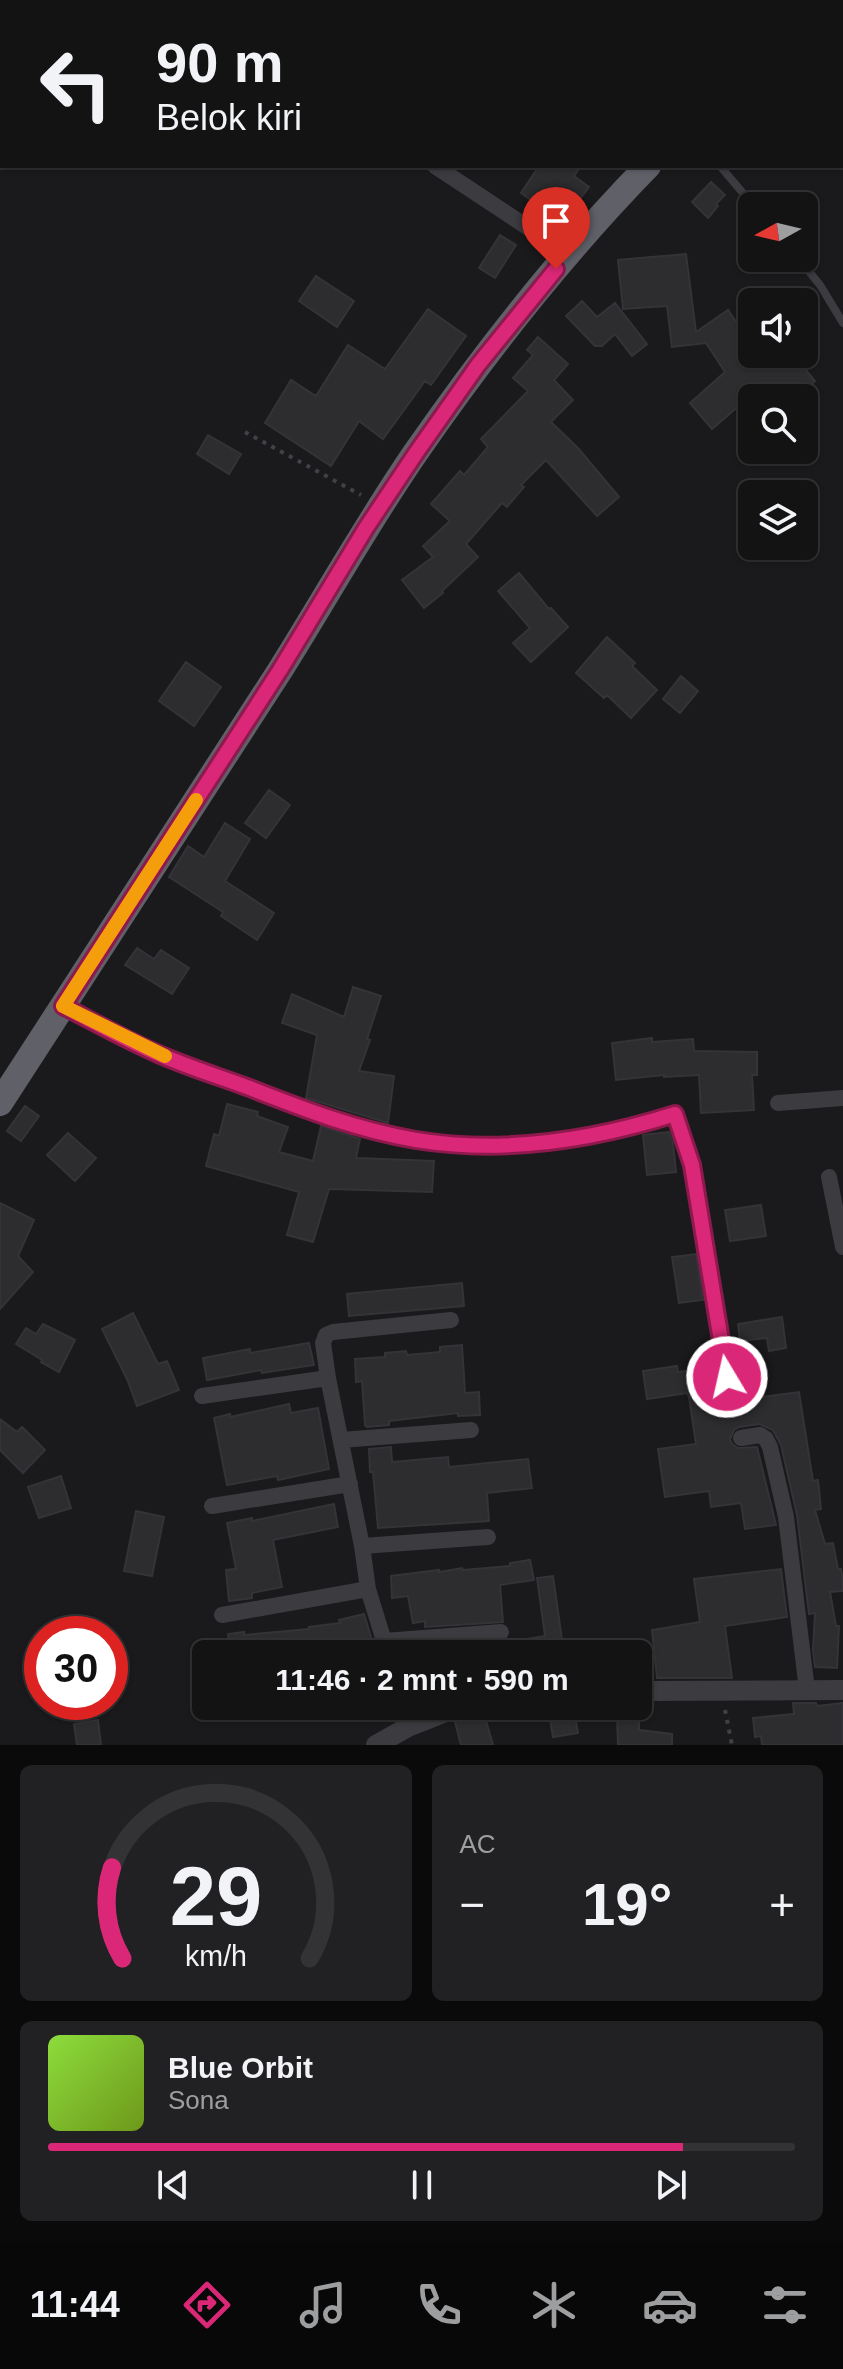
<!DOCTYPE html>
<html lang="id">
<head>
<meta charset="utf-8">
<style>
	:root { --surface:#141314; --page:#212022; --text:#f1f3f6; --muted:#9d9ea0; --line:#333234; --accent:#db2777 }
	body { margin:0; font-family:Arial,sans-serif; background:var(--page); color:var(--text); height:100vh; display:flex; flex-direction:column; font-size:30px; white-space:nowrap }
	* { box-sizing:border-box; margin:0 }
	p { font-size:26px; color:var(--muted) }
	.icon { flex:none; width:44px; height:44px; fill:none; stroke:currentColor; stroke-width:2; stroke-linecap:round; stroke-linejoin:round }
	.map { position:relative; height:1745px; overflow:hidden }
	.side { display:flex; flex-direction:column; gap:20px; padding:20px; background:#0b0a0b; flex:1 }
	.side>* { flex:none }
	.top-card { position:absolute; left:0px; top:0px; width:844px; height:168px; box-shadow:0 2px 6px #0004,0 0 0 2px var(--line); background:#141314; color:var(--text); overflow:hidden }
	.needle { width:52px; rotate:262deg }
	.tools { position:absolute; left:738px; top:192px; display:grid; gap:16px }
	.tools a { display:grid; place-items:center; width:80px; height:80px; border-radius:12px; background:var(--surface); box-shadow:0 2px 6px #0004,0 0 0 2px var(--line); font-size:40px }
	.speed { position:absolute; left:24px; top:1616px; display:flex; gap:16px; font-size:40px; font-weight:700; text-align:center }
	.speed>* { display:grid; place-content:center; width:104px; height:104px; border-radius:50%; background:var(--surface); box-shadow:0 2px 6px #0004,0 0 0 2px var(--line); line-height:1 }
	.speed .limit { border:12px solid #d22; background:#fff; color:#111 }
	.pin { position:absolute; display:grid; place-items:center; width:68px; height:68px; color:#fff; margin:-82px -34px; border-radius:50% 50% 50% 0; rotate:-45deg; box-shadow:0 0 8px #0007 }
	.pin .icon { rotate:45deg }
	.me { position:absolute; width:88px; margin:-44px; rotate:351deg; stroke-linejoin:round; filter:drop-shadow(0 0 6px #0008) }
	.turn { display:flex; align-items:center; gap:28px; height:168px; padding:0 24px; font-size:36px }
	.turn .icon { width:104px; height:104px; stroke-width:2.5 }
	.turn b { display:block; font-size:56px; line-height:68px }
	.big { font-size:60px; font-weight:700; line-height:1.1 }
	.side .tile { flex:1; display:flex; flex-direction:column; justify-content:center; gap:12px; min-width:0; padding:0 28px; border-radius:12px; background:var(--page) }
	.side .dial { align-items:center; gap:0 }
	.dial svg { height:208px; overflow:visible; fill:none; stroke:var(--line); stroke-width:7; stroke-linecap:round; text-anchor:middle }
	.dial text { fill:var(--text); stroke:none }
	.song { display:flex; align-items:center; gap:24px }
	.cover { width:96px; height:96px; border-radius:12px; background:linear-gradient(135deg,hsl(90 70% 55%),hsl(80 70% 35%)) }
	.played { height:8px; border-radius:4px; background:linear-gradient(90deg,var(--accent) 85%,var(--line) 85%) }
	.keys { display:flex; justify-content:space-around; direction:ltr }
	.heat { display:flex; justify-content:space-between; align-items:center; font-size:44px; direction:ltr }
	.side .tiles { flex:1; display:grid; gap:20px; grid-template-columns:1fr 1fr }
	.tile:last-child { grid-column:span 2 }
	.trip { position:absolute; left:192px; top:1640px; width:460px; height:80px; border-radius:12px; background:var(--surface); box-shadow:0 2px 6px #0004,0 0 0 2px var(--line); font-weight:700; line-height:80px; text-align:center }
	.tab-bar { display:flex; height:128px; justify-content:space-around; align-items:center; background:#080808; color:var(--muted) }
	.tab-bar .icon { width:56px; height:56px }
	.tab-bar .active { color:var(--accent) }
	.tab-bar b { font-size:36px; color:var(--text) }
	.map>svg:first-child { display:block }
	.building { fill:#2d2c2f; stroke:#343337; stroke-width:2 }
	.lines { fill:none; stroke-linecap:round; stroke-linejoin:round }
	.path { stroke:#414147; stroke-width:4; stroke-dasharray:4 6; stroke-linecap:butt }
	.service { stroke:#3b3b40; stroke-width:8 }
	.minor { stroke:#3b3b40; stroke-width:16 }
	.tertiary { stroke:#3b3b40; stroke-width:20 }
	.trunk { stroke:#5f6068; stroke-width:26 }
	.route-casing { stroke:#8e194d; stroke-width:20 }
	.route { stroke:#db2777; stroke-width:14 }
	.slow { stroke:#f59e0b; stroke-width:14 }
</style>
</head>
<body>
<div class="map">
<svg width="843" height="1745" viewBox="0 0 843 1745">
	<rect width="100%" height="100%" fill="#1a191b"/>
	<!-- building -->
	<path class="building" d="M539 166H581L574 176 589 187 555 232 528 212 535 203 521 193Z
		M711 182 725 195 716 204 718 206 708 218 692 202Z
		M500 235 516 245 495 278 479 268Z
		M686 254 696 332 728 310 752 345V354H793L815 381 795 398H748L712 429 690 403 725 372 706 343 672 347 667 306 623 309 618 260Z
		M316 276 354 301 337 327 299 301Z
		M582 301 597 317 615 303 647 344 632 356 615 334 602 346H595L566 316Z
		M428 309 466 336 431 385 425 381 383 439 359 421 331 466 265 423 291 380 316 396 348 345 385 369Z
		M538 337 568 364 554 380 573 400 551 422 578 448 619 497 597 516 546 460 521 485 524 487 507 507 502 503 466 544 478 557 442 591 443 593 424 608 402 580 433 557 423 546 450 521 431 504 460 471 464 475 488 447 481 439 528 391 513 378 533 355 527 350Z
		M208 435 241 454 229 474 197 454Z
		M519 573 549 609 551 608 568 627 531 662 513 643 530 628 498 591Z
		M607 637 635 663 632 666 657 690 631 718 607 695 604 698 576 673Z
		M186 662 221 687 194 726 159 701Z
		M681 676 698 691 680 713 663 699Z
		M269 790 290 805 266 838 245 823Z
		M225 823 250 839 225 881 274 913 257 940 221 916 223 912 169 877 188 846 204 857Z
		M137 948 154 959 161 950 189 968 172 994 125 965Z
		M353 987 381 996 367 1039 370 1040 359 1071 394 1076 388 1123 306 1098 317 1035 282 1023 292 994 344 1017Z
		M652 1038V1042L693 1039 694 1051 757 1052V1075H752L754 1110 701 1113 699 1075 664 1077V1075L616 1080 612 1043Z
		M227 1104 258 1112 257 1116 288 1127 279 1152 313 1161 321 1126 360 1139 356 1158 434 1161 432 1192 329 1189 313 1242 287 1235 299 1192 206 1166 214 1134 219 1136Z
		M25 1106 39 1116 21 1141 7 1131Z
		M669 1132 673 1143 676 1172 647 1175 643 1135Z
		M68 1133 96 1158 75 1181 47 1155Z
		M0 1203 34 1220 18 1256 33 1272 0 1309Z
		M761 1205 766 1236 730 1241 725 1210Z
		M696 1254 703 1300 679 1303 672 1257Z
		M462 1283 464 1306 349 1316 347 1294Z
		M133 1313 158 1364 167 1361 179 1390 137 1406 127 1379 102 1329Z
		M782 1317 786 1348 769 1351 767 1338 740 1341 738 1324Z
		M43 1324 75 1340 59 1372 41 1362 42 1360 16 1344 26 1328 36 1334Z
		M309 1343 314 1365 262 1373 261 1370 207 1380 203 1358 250 1349V1353Z
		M462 1345 465 1393 479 1392 480 1415 458 1416V1413L389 1421V1425L367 1427 365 1425 362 1381 356 1382 355 1359 385 1357V1353L406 1351 407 1355 440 1352V1347Z
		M677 1366 678 1372 714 1367 721 1408 729 1416 738 1415 742 1411 741 1394 754 1392 755 1398 799 1392 813 1481 818 1480 821 1509 815 1510 825 1544 833 1543 838 1569H841L843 1580V1591L830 1592 836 1626H839L837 1668 815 1667 813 1650 815 1613 809 1614 797 1515 781 1445 773 1430 759 1424 739 1427 734 1430 730 1439 732 1444 738 1448 757 1447 776 1525 745 1529 741 1503 711 1507 709 1491 665 1497 658 1449 696 1444 689 1397 687 1393 647 1399 643 1371Z
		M289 1404 291 1413 318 1408 329 1469 278 1480 277 1476 227 1485 214 1418 230 1414V1417Z
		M0 1419 17 1432 22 1427 45 1450 23 1473 0 1450Z
		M391 1447 392 1462 448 1457 449 1467 528 1459 532 1488 487 1493 489 1521 378 1528 373 1472H370L369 1449Z
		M61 1476 71 1508 39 1518 28 1487Z
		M334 1504 338 1527 273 1540 282 1587 252 1593V1598L229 1601 226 1570 236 1569 227 1523 252 1518V1521Z
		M136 1511 164 1517 152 1576 124 1571Z
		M530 1560 534 1580 500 1585 503 1622 425 1627V1621L413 1623 408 1596 392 1598 391 1576 439 1570V1572L462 1568 463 1570 510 1566V1563Z
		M781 1569 787 1617 725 1626 732 1678H657L652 1630 700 1622 694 1579Z
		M553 1576 564 1654H426V1649L502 1643 545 1636 537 1578Z
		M364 1614 376 1654H230L228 1634 244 1632V1635L309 1629V1627L340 1623 339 1620Z
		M793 1703H816L817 1706 843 1703V1745H762L761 1736 755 1737 753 1718 794 1714Z
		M483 1710 493 1745H461L455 1722 472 1713Z
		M575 1716 578 1733 553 1737 550 1719Z
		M617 1716H639V1730L672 1734V1745H618Z
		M98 1720 101 1745H77L74 1724Z"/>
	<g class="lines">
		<!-- path -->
		<path class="path" d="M245 432 361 495
			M725 1710 732 1745"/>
		<!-- service -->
		<path class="service" d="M720 166 754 206
			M798 258 820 285 843 323"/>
		<!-- minor -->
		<path class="minor" d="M0 8H2
			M435 166 568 254
			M63 1006C93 1022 124 1039 156 1053 186 1066 217 1076 247 1087 303 1109 357 1130 416 1140 502 1154 594 1140 675 1114L692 1165 732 1406
			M778 1103 843 1098
			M829 1177 843 1247
			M202 1396 328 1378
			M741 1438 760 1435 766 1439 770 1447 786 1517 807 1690
			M341 1440 471 1430
			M212 1506 350 1484
			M362 1546 488 1537
			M222 1615 368 1589
			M384 1641 501 1632
			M388 1654 368 1589 362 1546 328 1378 323 1343 326 1335 333 1332 451 1320
			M403 1706 408 1727"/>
		<!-- tertiary -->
		<path class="tertiary" d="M638 1691 843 1690
			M376 1745 408 1727 461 1706"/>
		<!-- trunk -->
		<path class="trunk" d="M817 2 819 0
			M0 1103C93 959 187 816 279 672 325 599 367 523 416 452 486 351 563 253 648 166"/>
	</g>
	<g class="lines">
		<!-- route casing -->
		<g class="route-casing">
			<path id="route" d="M556 269 478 365 416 453 366 528 280 670 63 1006C94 1022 124 1039 156 1053 185 1066 217 1076 247 1087 303 1109 357 1130 416 1140 502 1154 593 1140 675 1114L692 1165 727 1377"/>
		</g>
		<!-- route -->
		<use href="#route" class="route"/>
		<!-- slow -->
		<path class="slow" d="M165 1056 63 1006 196 800"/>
	</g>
</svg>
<div class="tools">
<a><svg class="needle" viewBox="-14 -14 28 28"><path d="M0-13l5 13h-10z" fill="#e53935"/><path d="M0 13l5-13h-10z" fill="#9d9ea0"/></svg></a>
<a><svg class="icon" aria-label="sound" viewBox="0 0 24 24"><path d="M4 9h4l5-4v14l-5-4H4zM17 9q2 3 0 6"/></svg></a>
<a><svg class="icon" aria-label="search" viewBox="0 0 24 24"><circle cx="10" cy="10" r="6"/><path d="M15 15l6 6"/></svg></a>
<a><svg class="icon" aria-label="layers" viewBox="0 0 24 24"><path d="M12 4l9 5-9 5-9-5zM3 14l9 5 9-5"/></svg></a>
</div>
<div class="speed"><div class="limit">30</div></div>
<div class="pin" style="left:556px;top:269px;background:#d93025"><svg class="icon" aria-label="arrive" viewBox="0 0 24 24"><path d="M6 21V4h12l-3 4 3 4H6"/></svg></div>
<svg class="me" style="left:727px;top:1377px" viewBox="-20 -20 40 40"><circle r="17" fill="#db2777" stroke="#fff" stroke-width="3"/><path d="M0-11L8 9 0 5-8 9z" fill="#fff"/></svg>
<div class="trip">11:46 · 2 mnt · 590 m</div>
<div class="top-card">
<div class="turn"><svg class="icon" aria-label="left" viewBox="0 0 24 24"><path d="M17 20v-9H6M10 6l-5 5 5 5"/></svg><div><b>90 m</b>Belok kiri</div></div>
</div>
</div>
<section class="side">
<div class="tiles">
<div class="tile dial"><svg viewBox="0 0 100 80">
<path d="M14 69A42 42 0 1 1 86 69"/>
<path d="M14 69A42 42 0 0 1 10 34" stroke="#db2777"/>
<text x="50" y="56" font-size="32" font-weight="700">29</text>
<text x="50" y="72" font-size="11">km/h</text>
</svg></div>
<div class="tile"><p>AC</p>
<div class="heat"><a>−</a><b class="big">19°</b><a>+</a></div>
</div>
<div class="tile">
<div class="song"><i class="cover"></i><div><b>Blue Orbit</b><p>Sona</p></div></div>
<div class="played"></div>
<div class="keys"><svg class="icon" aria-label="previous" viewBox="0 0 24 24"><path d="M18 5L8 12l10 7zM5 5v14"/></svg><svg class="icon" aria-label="pause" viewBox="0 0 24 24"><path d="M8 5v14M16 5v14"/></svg><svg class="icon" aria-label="next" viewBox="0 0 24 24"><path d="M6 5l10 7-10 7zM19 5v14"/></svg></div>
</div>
</div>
</section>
<nav class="tab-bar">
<b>11:44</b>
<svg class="icon active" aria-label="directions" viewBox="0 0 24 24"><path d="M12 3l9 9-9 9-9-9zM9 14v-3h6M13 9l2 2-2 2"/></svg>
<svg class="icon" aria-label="music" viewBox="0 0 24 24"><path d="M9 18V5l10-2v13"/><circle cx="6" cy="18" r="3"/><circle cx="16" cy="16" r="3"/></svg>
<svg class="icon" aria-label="phone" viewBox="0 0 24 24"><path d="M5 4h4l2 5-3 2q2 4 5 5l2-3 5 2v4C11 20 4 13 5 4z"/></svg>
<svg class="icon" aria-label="climate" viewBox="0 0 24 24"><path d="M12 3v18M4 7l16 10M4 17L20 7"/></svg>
<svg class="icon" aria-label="car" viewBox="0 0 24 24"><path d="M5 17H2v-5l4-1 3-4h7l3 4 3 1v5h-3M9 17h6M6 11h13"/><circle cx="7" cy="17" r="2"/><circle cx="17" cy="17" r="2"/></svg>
<svg class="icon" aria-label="filters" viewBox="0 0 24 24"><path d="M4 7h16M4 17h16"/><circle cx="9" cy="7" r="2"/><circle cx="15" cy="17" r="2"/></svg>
</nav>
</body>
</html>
